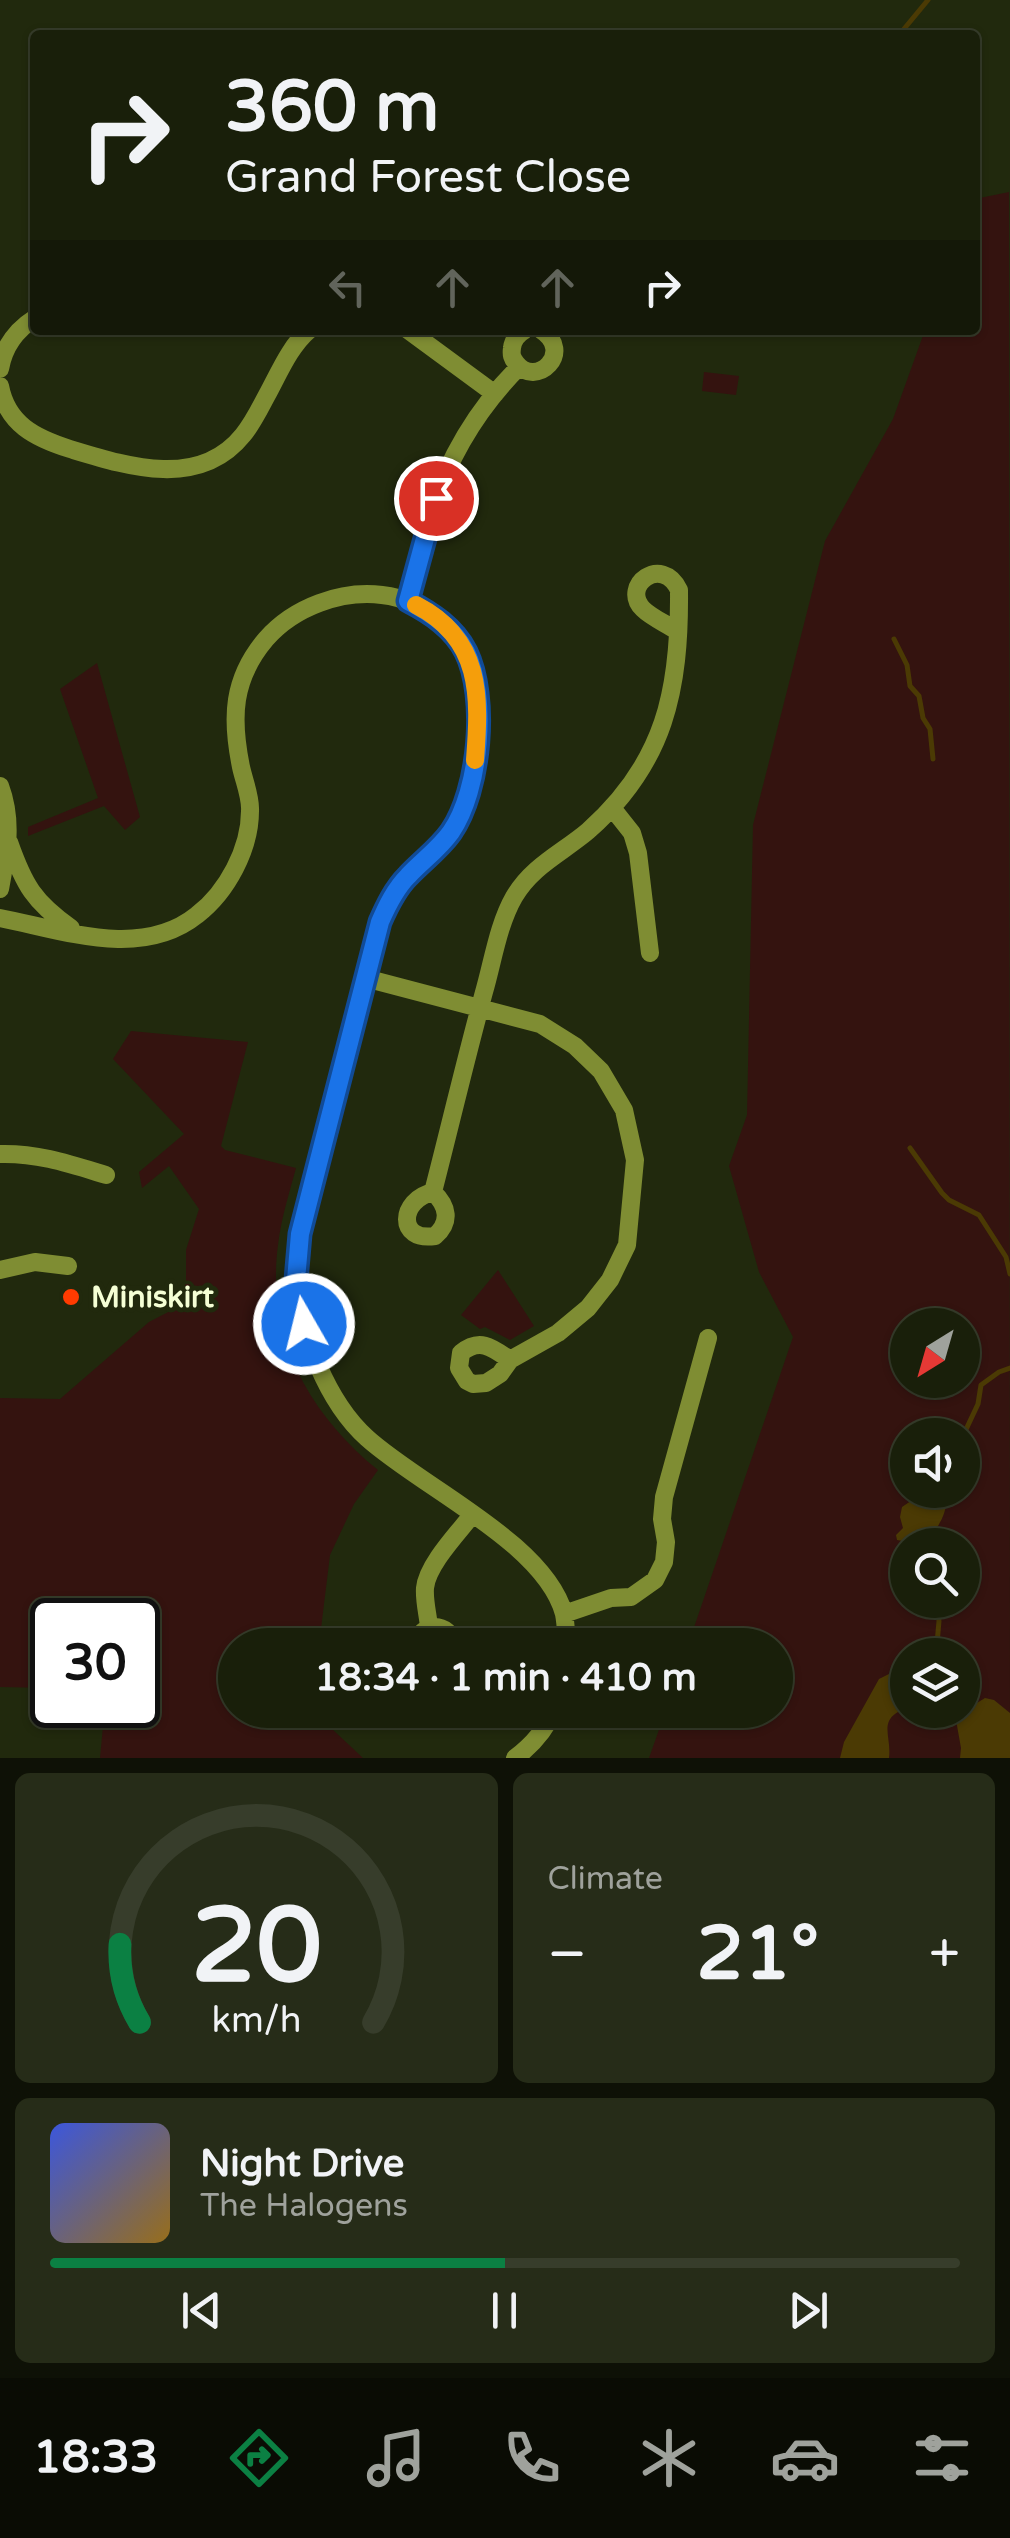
<!DOCTYPE html>
<html lang="en">
<head>
<meta charset="utf-8">
<style>
	:root { --surface:#191f0a; --page:#262c18; --text:#f1f3f6; --muted:#9fa29c; --line:#373d2b; --accent:#0b8043 }
	body { margin:0; font-family:"Varela Round",sans-serif; background:var(--page); color:var(--text); height:100vh; display:flex; flex-direction:column; font-size:38px; white-space:nowrap }
	* { box-sizing:border-box; margin:0 }
	p { font-size:32px; color:var(--muted) }
	.icon { flex:none; width:55px; height:55px; fill:none; stroke:currentColor; stroke-width:2; stroke-linecap:round; stroke-linejoin:round }
	.map { position:relative; height:1758px; overflow:hidden }
	.details { display:flex; flex-direction:column; gap:15px; padding:15px; background:#0e1106; flex:1 }
	.details>* { flex:none }
	.banner { position:absolute; left:30px; top:30px; width:950px; height:305px; border-radius:10px; box-shadow:0 2px 8px #0004,0 0 0 2px var(--line); background:#191f0a; color:var(--text); overflow:hidden }
	.needle { width:65px; rotate:217deg }
	.tools { position:absolute; left:890px; top:1308px; display:grid; gap:20px }
	.tools a { display:grid; place-items:center; width:90px; height:90px; border-radius:50%; background:var(--surface); box-shadow:0 2px 8px #0004,0 0 0 2px var(--line); font-size:50px }
	.speed { position:absolute; left:30px; top:1598px; display:flex; gap:20px; font-size:50px; font-weight:700; text-align:center }
	.speed>* { display:grid; place-content:center; width:130px; height:130px; border-radius:50%; background:var(--surface); box-shadow:0 2px 8px #0004,0 0 0 2px var(--line); line-height:1 }
	.speed .limit { border:5px solid #111; border-radius:15px; background:#fff; color:#111 }
	.pin { position:absolute; display:grid; place-items:center; width:85px; height:85px; color:#fff; margin:-42px; border:5px solid #fff; border-radius:50%; box-shadow:0 2px 10px #0007 }
	.me { position:absolute; width:110px; margin:-55px; rotate:352deg; stroke-linejoin:round; filter:drop-shadow(0 0 8px #0008) }
	.turn { display:flex; align-items:center; gap:35px; height:210px; padding:0 30px; font-size:45px }
	.turn .icon { width:130px; height:130px; stroke-width:2.5 }
	.turn b { display:block; font-size:70px; line-height:85px }
	.lanes { display:flex; align-items:center; height:95px; padding:0 30px; background:#0003; justify-content:center; gap:50px; direction:ltr }
	.lanes .off { opacity:.35 }
	.big { font-size:75px; font-weight:700; line-height:1.1 }
	.details .widget { flex:1; display:flex; flex-direction:column; justify-content:center; gap:15px; min-width:0; padding:0 35px; border-radius:15px; background:var(--page) }
	.details .dial { align-items:center; gap:0 }
	.dial svg { height:260px; overflow:visible; fill:none; stroke:var(--line); stroke-width:7; stroke-linecap:round; text-anchor:middle }
	.dial text { fill:var(--text); stroke:none }
	.song { display:flex; align-items:center; gap:30px }
	.cover { width:120px; height:120px; border-radius:15px; background:linear-gradient(135deg,hsl(230 70% 55%),hsl(40 70% 35%)) }
	.played { height:10px; border-radius:5px; background:linear-gradient(90deg,var(--accent) 50%,var(--line) 50%) }
	.keys { display:flex; justify-content:space-around; direction:ltr }
	.heat { display:flex; justify-content:space-between; align-items:center; font-size:55px; direction:ltr }
	.details .tiles { flex:1; display:grid; gap:15px; grid-template-columns:1fr 1fr }
	.widget:last-child { grid-column:span 2 }
	.trip { position:absolute; left:218px; top:1628px; width:575px; height:100px; border-radius:50px; background:var(--surface); box-shadow:0 2px 8px #0004,0 0 0 2px var(--line); font-weight:700; line-height:100px; text-align:center }
	.dock { display:flex; height:160px; justify-content:space-around; align-items:center; background:#0a0c04; color:var(--muted) }
	.dock .icon { width:70px; height:70px }
	.dock .active { color:var(--accent) }
	.dock b { font-size:45px; color:var(--text) }
	.map>svg:first-child { display:block }
	.green { fill:#34130f; fill-rule:evenodd }
	.water { fill:#4b3a04 }
	.lines { fill:none; stroke-linecap:round; stroke-linejoin:round }
	.stream { stroke:#4b3a04; stroke-width:5 }
	.minor { stroke:#7f8d33; stroke-width:18 }
	.route-casing { stroke:#114b97; stroke-width:25 }
	.route { stroke:#1a73e8; stroke-width:18 }
	.slow { stroke:#f59e0b; stroke-width:18 }
	.poi-dot { fill:#ff3b01; stroke:#21290d; stroke-width:4 }
	.labels { text-anchor:middle; stroke-width:10; stroke-linejoin:round; paint-order:stroke }
	.poi-label { font-size:30px; font-weight:bold; fill:#f5ffd5; stroke:#21290d; text-anchor:start }
</style>
</head>
<body>
<div class="map">
<svg width="1010" height="1758" viewBox="0 0 1010 1758">
	<rect width="100%" height="100%" fill="#21290d"/>
	<!-- green -->
	<path class="green" d="M1009 192 1010 1758H649L666 1710H775V1645H688L793 1337 759 1272 729 1166 747 1115 753 825 825 541 893 419 925 330H975V199ZM908 1325H962V1380H908ZM908 1435H962V1490H908ZM908 1545H962V1600H908ZM908 1655H962V1710H908Z
		M704 372 739 376 736 395 702 391Z
		M97 663 140 817 125 830 104 806 28 836V827L98 798 60 689Z
		M131 1031 248 1042 221 1146 225 1150 296 1168C289 1194 281 1219 278 1245 266 1336 308 1413 378 1470L354 1504 330 1555 319 1645H235V1710H328L332 1729 363 1758H100L105 1705H138V1620H52V1688L0 1687V1398L60 1399 149 1322 174 1309 186 1283V1250L199 1209 169 1166 142 1188 139 1172 184 1134 113 1059Z
		M498 1270 534 1326 510 1340 485 1327 480 1329 461 1315Z"/>
	<!-- water -->
	<path class="water" d="M927 1490H946C948 1503 945 1515 938 1526L935 1527 934 1545H908L907 1558 903 1549V1541L897 1540 896 1535 903 1528 900 1517 902 1507Z
		M907 1667V1708C876 1719 892 1735 889 1758H840L844 1742 879 1679 895 1671Z
		M985 1698 994 1700 1010 1713V1758H960L961 1748 956 1720 964 1711Z"/>
	<g class="lines">
		<!-- stream -->
		<path class="stream" d="M899 35 928 0
			M894 639 907 665 910 686 919 696 923 718 930 729 933 759
			M910 1148 942 1193 949 1200 979 1215 1006 1257 1010 1274
			M962 1438 978 1404 981 1385 999 1372 1010 1368
			M936 1655 939 1621 936 1600"/>
		<!-- minor -->
		<path class="minor" d="M408 330 495 394
			M525 330C518 334 513 339 512 348 511 355 512 358 516 363 536 389 575 352 541 330
			M0 369C4 346 16 330 35 318
			M0 386C7 424 35 438 70 449 126 466 199 490 243 435 253 423 260 408 267 395 279 373 290 346 309 330
			M408 601C416 574 421 546 429 519 446 462 477 409 519 367
			M0 786C13 821 7 852 0 889
			M613 809 632 833 638 853 650 953
			M9 842C24 885 34 902 71 928
			M0 918C62 930 141 960 197 915 227 892 250 849 250 811 251 797 244 781 241 767 231 718 232 679 266 639 294 607 341 590 382 595 425 600 463 632 474 674 480 696 478 719 476 741 474 771 469 802 454 828 442 848 422 860 406 877 394 890 387 906 380 922L300 1234C298 1249 296 1265 297 1280 300 1333 327 1402 367 1438 421 1487 545 1543 564 1614 566 1624 566 1635 567 1645
			M365 978 540 1024 575 1046 601 1071 624 1110 635 1160 627 1245 610 1280 588 1308 558 1333 510 1360 500 1374 486 1383 473 1384 467 1381 459 1368 461 1353C480 1337 493 1348 510 1360
			M0 1154C38 1153 70 1164 106 1175
			M433 1192C450 1126 466 1058 484 992 493 961 498 925 514 897 532 866 562 853 588 831 665 763 680 690 679 590 662 554 620 586 643 609 652 618 667 624 677 631
			M433 1192C448 1206 451 1222 435 1236 397 1242 399 1200 433 1192Z
			M0 1270 35 1262 68 1266
			M564 1614 611 1598 631 1597 655 1580 664 1562 666 1542 662 1519 664 1497 708 1338
			M429 1627C428 1615 424 1601 425 1588 427 1565 458 1533 472 1515
			M414 1645C423 1621 447 1621 456 1645
			M515 1758C531 1746 546 1729 554 1710"/>
	</g>
	<g class="lines">
		<!-- route casing -->
		<g class="route-casing">
			<path id="route" d="M304 1324 296 1280 300 1234 380 922C387 906 395 889 408 876 422 861 439 849 451 832 480 790 488 697 466 652 454 628 431 613 408 601L436 498"/>
		</g>
		<!-- route -->
		<use href="#route" class="route"/>
		<!-- slow -->
		<path class="slow" d="M416 605C482 639 480 696 475 760"/>
	</g>
	<!-- markers -->
	<circle class="poi-dot" cx="71" cy="1297" r="10"/>
	<g class="labels">
		<!-- poi labels -->
		<g class="poi-label">
			<text x="91" y="1307">Miniskirt</text>
		</g>
	</g>
</svg>
<div class="tools">
<a><svg class="needle" viewBox="-14 -14 28 28"><path d="M0-13l5 13h-10z" fill="#e53935"/><path d="M0 13l5-13h-10z" fill="#9fa29c"/></svg></a>
<a><svg class="icon" aria-label="sound" viewBox="0 0 24 24"><path d="M4 9h4l5-4v14l-5-4H4zM17 9q2 3 0 6"/></svg></a>
<a><svg class="icon" aria-label="search" viewBox="0 0 24 24"><circle cx="10" cy="10" r="6"/><path d="M15 15l6 6"/></svg></a>
<a><svg class="icon" aria-label="layers" viewBox="0 0 24 24"><path d="M12 4l9 5-9 5-9-5zM3 14l9 5 9-5"/></svg></a>
</div>
<div class="speed"><div class="limit">30</div></div>
<div class="pin" style="left:436px;top:498px;background:#d93025"><svg class="icon" aria-label="arrive" viewBox="0 0 24 24"><path d="M6 21V4h12l-3 4 3 4H6"/></svg></div>
<svg class="me" style="left:304px;top:1324px" viewBox="-20 -20 40 40"><circle r="17" fill="#1a73e8" stroke="#fff" stroke-width="3"/><path d="M0-11L8 9 0 5-8 9z" fill="#fff"/></svg>
<div class="trip">18:34 · 1 min · 410 m</div>
<div class="banner">
<div class="turn"><svg class="icon" aria-label="right" viewBox="0 0 24 24"><path d="M7 20v-9h11M14 6l5 5-5 5"/></svg><div><b>360 m</b>Grand Forest Close</div></div>
<div class="lanes"><svg class="icon off" aria-label="left" viewBox="0 0 24 24"><path d="M17 20v-9H6M10 6l-5 5 5 5"/></svg><svg class="icon off" aria-label="ahead" viewBox="0 0 24 24"><path d="M12 20V5M6 11l6-6 6 6"/></svg><svg class="icon off" aria-label="ahead" viewBox="0 0 24 24"><path d="M12 20V5M6 11l6-6 6 6"/></svg><svg class="icon" aria-label="right" viewBox="0 0 24 24"><path d="M7 20v-9h11M14 6l5 5-5 5"/></svg></div>
</div>
</div>
<section class="details">
<div class="tiles">
<div class="widget dial"><svg viewBox="0 0 100 80">
<path d="M14 69A42 42 0 1 1 86 69"/>
<path d="M14 69A42 42 0 0 1 8 45" stroke="#0b8043"/>
<text x="50" y="56" font-size="32" font-weight="700">20</text>
<text x="50" y="72" font-size="11">km/h</text>
</svg></div>
<div class="widget"><p>Climate</p>
<div class="heat"><a>−</a><b class="big">21°</b><a>+</a></div>
</div>
<div class="widget">
<div class="song"><i class="cover"></i><div><b>Night Drive</b><p>The Halogens</p></div></div>
<div class="played"></div>
<div class="keys"><svg class="icon" aria-label="previous" viewBox="0 0 24 24"><path d="M18 5L8 12l10 7zM5 5v14"/></svg><svg class="icon" aria-label="pause" viewBox="0 0 24 24"><path d="M8 5v14M16 5v14"/></svg><svg class="icon" aria-label="next" viewBox="0 0 24 24"><path d="M6 5l10 7-10 7zM19 5v14"/></svg></div>
</div>
</div>
</section>
<nav class="dock">
<b>18:33</b>
<svg class="icon active" aria-label="directions" viewBox="0 0 24 24"><path d="M12 3l9 9-9 9-9-9zM9 14v-3h6M13 9l2 2-2 2"/></svg>
<svg class="icon" aria-label="music" viewBox="0 0 24 24"><path d="M9 18V5l10-2v13"/><circle cx="6" cy="18" r="3"/><circle cx="16" cy="16" r="3"/></svg>
<svg class="icon" aria-label="phone" viewBox="0 0 24 24"><path d="M5 4h4l2 5-3 2q2 4 5 5l2-3 5 2v4C11 20 4 13 5 4z"/></svg>
<svg class="icon" aria-label="climate" viewBox="0 0 24 24"><path d="M12 3v18M4 7l16 10M4 17L20 7"/></svg>
<svg class="icon" aria-label="car" viewBox="0 0 24 24"><path d="M5 17H2v-5l4-1 3-4h7l3 4 3 1v5h-3M9 17h6M6 11h13"/><circle cx="7" cy="17" r="2"/><circle cx="17" cy="17" r="2"/></svg>
<svg class="icon" aria-label="filters" viewBox="0 0 24 24"><path d="M4 7h16M4 17h16"/><circle cx="9" cy="7" r="2"/><circle cx="15" cy="17" r="2"/></svg>
</nav>
</body>
</html>
